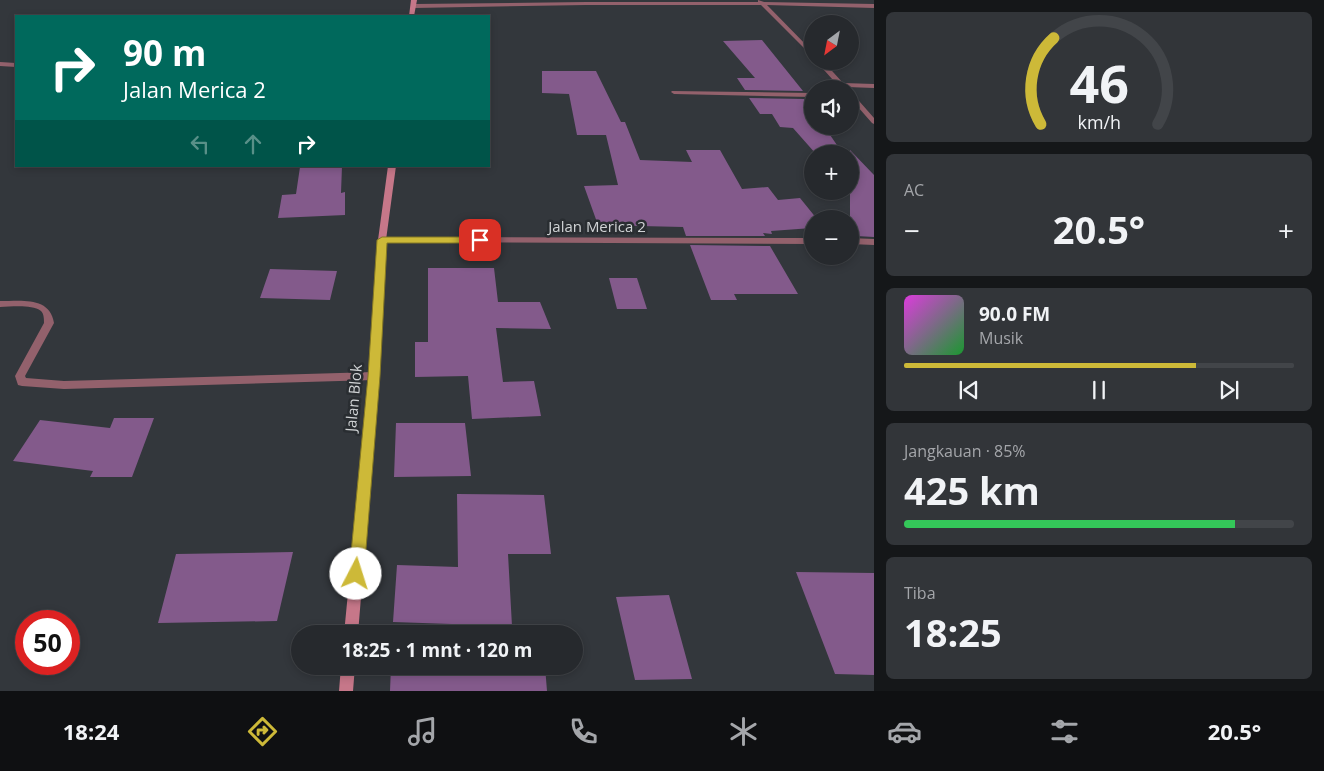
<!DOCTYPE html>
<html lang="id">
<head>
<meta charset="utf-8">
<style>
	:root { --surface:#26292d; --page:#323539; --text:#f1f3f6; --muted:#a4a6aa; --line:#424549; --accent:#cdb938 }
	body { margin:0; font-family:"Open Sans",sans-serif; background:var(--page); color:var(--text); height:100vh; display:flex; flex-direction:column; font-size:19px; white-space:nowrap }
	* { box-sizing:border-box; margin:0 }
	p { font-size:16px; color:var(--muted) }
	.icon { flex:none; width:28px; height:28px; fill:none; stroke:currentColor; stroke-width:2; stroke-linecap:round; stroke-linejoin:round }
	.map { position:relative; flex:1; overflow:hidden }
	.sheet { display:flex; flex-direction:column; gap:12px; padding:12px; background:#151719; width:450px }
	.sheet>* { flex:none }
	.banner { position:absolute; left:15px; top:15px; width:475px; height:152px; border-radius:0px; box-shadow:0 2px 8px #0003,0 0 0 1px var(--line); background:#00695c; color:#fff; overflow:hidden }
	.needle { width:32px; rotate:212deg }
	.tools { position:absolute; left:804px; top:15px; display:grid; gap:10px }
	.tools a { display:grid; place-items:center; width:55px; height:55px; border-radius:50%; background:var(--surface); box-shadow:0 2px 8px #0003,0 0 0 1px var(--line); font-size:25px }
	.speed { position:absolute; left:15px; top:610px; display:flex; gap:10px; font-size:25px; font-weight:700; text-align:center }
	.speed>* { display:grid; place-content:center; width:65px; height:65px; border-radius:50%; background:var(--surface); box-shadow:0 2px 8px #0003,0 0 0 1px var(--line); line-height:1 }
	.speed .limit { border:8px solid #d22; background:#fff; color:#111 }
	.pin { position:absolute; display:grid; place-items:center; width:42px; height:42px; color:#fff; margin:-21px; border-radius:10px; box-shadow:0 2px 8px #0006 }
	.me { position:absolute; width:55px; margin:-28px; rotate:5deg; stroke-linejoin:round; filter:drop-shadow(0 0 4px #0008) }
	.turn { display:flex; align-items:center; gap:18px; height:105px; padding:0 25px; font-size:22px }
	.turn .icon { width:65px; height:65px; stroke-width:2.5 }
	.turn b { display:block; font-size:35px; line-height:42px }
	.lanes { display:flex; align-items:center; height:48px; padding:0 25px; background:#0003; justify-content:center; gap:25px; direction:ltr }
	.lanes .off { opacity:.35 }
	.big { font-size:38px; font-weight:700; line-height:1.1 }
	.sheet .widget { flex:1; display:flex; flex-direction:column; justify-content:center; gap:8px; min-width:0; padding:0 18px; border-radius:8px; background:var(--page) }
	.sheet .dial { align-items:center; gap:0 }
	.dial svg { height:130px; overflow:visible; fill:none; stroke:var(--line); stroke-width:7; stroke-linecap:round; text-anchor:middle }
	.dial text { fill:var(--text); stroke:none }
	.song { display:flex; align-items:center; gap:15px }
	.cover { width:60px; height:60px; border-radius:8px; background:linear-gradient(135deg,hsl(300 70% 55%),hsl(130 70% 35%)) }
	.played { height:5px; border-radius:2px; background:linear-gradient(90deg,var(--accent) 75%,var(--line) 75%) }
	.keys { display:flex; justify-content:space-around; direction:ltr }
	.heat { display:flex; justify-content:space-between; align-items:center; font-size:28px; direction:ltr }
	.charge { height:8px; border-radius:4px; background:linear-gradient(90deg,#34c759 85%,var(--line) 0) }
	.trip { position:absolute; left:291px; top:625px; width:292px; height:50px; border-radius:25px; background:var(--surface); box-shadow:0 2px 8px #0003,0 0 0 1px var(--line); font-weight:700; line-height:50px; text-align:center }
	.tab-bar { display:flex; height:80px; justify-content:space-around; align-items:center; background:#0f1012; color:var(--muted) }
	.tab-bar .icon { width:35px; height:35px }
	.tab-bar .selected { color:var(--accent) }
	.tab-bar b { font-size:22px; color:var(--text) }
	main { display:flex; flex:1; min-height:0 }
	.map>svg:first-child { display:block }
	.building { fill:#835a8b }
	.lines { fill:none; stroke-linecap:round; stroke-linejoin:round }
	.minor { fill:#93616c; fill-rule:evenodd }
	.secondary { fill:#c67789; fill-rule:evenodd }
	.route { fill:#cdb938; stroke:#857824 }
	.labels { text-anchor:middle; stroke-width:5; stroke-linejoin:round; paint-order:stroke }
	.street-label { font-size:15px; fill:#d0d3d5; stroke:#292d31 }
</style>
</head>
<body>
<main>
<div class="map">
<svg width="874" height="691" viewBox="0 0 874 691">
	<rect width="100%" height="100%" fill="#33373c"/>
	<!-- building -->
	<path class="building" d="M762 40 803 91 745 90 737 78H755L723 41Z
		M542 71H596L621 122H625L640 160 692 162 686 150H720L742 189 768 187 778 200 800 198 817 219H812V228L771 231 772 234 763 233 765 236H686L683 227 598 225 584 186 618 185 606 135H577L569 94 542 93Z
		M749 98 804 99 812 111V126H824L843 154H816L793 128 780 127 772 114H760Z
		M850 150 874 175V237L856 236 850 228Z
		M342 166 341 193 345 192V215L278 218 282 195 296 194 300 167Z
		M690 245 770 246 798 294H734L737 300H711Z
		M428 268H494L498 302H540L551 329 496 328 503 382 534 381 541 416 472 419 468 376 415 377V342H428Z
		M270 269 337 271 330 300 260 298Z
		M609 278H637L647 309H617Z
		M114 418H154L132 477H90L93 471 13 461 40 420 110 428Z
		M396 423H465L471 476 394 477Z
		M457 494 544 495 551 554H508L512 626 393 622 397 565 458 567Z
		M293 552 277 621 158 623 176 554Z
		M796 572 874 573V675L835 674Z
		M669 595 692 679 635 680 616 597Z
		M391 666H545L547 691H390Z"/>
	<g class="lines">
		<!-- minor -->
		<path class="minor" d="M758 0 764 2 874 4V8L767 5 812 51V56L761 5H586L414 8 411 6 414 4 586 2H758Z
			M816 61H823L843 83 874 84V88L847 87 848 89H841Z
			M0 62 16 63V67L0 66Z
			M672 91 812 93V97L674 94 671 92Z
			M850 92 852 93 874 118V124L872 123 850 98Z
			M382 237 812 238V244L379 242V238Z
			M850 238 874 239V245L850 244Z
			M0 301C21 301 50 296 54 323L25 376 26 378 64 381 374 372 378 373 379 376 378 379 374 380 64 389 22 386 18 385 15 376 44 323C44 319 44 314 41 311 31 304 11 307 0 307Z"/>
		<!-- secondary -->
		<path class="secondary" d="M411 0H417L414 16H409Z
			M388 166H396L386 240 379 376 358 634H344L369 376 378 240Z
			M341 666H355L353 691H339Z"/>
	</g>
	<!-- route -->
	<path class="route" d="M382 237H480L485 240 480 243H387L380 376 364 574 362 579 356 582 351 579 349 574 368 376 377 240Z"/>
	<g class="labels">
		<!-- street labels -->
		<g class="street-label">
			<text x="597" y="232">Jalan Merica 2</text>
			<text transform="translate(354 398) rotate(-85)" y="5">Jalan Blok</text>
		</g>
	</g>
</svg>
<div class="tools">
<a><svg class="needle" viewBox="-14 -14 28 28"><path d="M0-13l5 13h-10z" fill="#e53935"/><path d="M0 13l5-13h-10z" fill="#a4a6aa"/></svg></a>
<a><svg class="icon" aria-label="sound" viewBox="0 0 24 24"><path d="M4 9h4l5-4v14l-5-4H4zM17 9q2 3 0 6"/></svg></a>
<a>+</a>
<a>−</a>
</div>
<div class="speed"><div class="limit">50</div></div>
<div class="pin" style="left:480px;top:240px;background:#d93025"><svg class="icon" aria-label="arrive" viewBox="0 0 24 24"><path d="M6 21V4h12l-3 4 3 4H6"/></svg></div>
<svg class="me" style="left:356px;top:574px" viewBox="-20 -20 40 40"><circle r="19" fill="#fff"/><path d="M0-13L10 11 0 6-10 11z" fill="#cdb938"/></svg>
<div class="trip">18:25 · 1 mnt · 120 m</div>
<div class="banner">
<div class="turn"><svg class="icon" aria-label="right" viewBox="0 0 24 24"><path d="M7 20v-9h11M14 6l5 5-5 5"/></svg><div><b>90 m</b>Jalan Merica 2</div></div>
<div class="lanes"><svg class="icon off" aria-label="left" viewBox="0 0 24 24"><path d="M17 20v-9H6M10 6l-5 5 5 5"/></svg><svg class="icon off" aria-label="ahead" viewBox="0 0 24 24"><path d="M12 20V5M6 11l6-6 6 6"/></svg><svg class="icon" aria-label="right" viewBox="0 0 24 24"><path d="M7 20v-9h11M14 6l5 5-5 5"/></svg></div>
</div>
</div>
<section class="sheet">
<div class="widget dial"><svg viewBox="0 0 100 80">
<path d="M14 69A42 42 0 1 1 86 69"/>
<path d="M14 69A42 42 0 0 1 22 16" stroke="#cdb938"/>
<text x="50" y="56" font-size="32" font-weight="700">46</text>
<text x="50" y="72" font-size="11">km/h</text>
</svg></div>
<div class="widget"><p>AC</p>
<div class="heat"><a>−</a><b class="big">20.5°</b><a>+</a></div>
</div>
<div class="widget">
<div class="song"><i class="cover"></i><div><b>90.0 FM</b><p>Musik</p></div></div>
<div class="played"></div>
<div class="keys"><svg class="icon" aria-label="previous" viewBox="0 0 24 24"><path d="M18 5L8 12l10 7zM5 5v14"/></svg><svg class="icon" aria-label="pause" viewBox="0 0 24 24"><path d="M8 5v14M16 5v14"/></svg><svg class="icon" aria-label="next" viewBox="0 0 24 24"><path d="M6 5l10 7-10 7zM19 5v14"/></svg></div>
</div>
<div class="widget"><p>Jangkauan · 85%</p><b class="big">425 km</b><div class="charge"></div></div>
<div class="widget"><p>Tiba</p><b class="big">18:25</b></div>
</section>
</main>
<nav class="tab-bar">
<b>18:24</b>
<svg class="icon selected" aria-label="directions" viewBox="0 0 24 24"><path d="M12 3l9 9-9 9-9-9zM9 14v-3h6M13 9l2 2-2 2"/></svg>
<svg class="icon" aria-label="music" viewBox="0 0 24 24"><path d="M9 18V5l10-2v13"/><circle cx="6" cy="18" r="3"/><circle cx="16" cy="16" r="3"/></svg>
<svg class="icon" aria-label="phone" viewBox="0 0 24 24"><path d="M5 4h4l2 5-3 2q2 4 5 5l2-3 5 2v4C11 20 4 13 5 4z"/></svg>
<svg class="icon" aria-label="climate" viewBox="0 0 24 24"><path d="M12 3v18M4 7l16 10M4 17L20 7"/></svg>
<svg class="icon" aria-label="car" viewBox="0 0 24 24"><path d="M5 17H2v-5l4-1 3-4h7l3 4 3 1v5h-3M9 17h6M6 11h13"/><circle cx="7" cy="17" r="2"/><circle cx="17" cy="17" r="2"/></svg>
<svg class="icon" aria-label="filters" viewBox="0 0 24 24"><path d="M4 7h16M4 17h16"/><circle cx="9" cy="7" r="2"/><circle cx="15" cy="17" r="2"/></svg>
<b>20.5°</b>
</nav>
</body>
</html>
